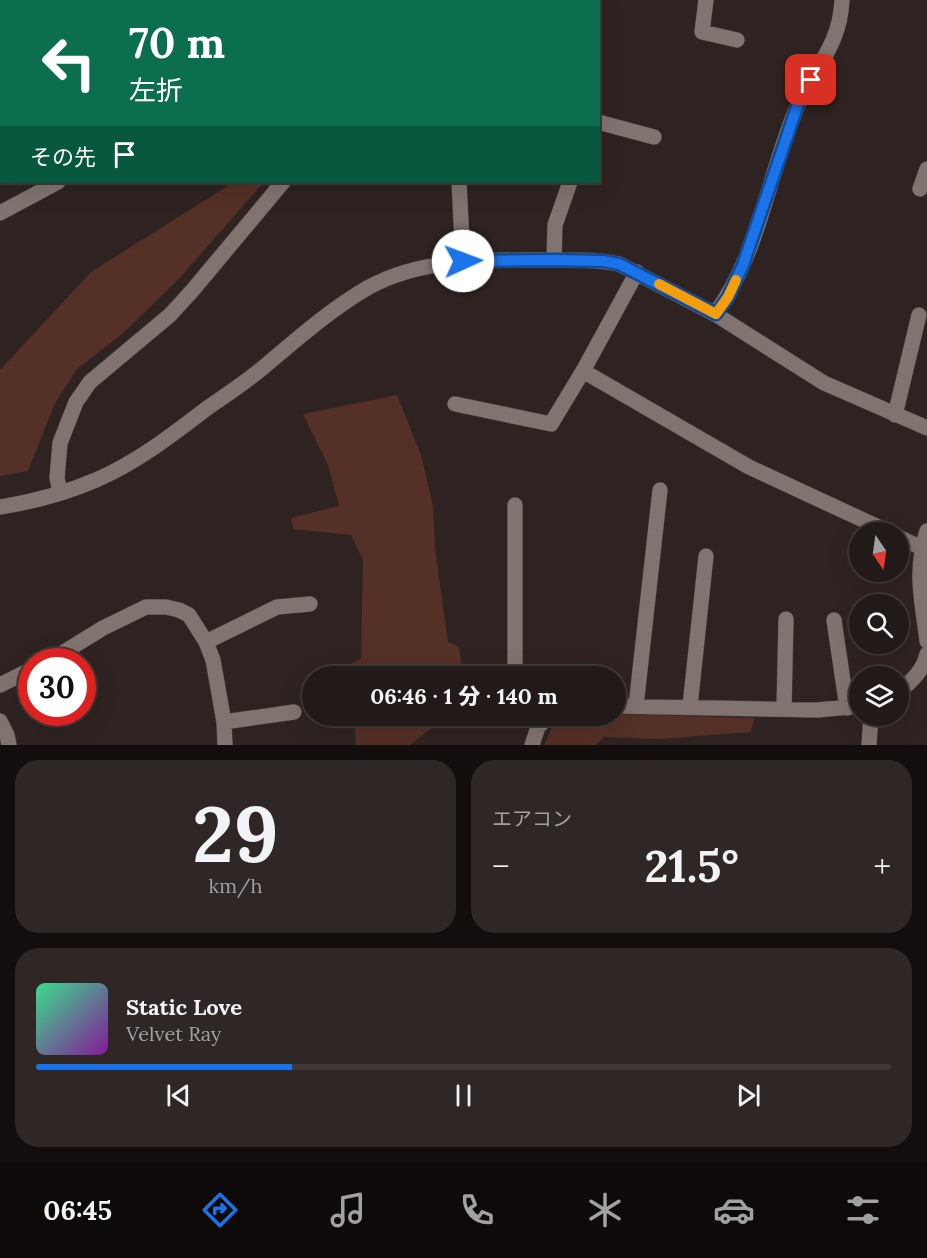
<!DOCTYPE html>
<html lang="ja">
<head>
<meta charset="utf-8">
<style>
	:root { --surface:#221a18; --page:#2e2725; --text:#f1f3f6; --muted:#a2a1a2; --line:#3f3837; --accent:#1a73e8 }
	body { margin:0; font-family:Lora,"Noto Sans JP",serif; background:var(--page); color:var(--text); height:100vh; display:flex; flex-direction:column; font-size:22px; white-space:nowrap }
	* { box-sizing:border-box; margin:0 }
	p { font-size:20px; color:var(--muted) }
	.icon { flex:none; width:33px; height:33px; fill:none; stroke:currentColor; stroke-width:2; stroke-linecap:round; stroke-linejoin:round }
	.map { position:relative; height:745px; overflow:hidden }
	.details { display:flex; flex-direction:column; gap:15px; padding:15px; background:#130e0d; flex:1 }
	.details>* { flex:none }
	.top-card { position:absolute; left:0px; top:0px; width:600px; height:183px; box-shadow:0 6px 24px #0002,0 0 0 2px var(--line); background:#0b6e4f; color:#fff; overflow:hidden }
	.needle { width:39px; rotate:167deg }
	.tools { position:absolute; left:849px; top:522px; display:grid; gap:12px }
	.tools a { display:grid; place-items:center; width:60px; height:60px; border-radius:50%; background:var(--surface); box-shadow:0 6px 24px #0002,0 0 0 2px var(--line); font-size:30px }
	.speed { position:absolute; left:18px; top:648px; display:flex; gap:12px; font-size:30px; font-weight:700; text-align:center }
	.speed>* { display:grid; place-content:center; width:78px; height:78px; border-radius:50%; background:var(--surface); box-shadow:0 6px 24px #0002,0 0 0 2px var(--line); line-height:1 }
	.speed .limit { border:9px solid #d22; background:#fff; color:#111 }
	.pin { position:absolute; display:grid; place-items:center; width:51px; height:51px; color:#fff; margin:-26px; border-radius:12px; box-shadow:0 3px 9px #0006 }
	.me { position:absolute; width:66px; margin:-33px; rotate:88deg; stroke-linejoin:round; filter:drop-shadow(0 0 4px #0008) }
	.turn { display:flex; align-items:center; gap:21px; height:126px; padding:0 30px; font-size:27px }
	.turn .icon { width:78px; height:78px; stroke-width:2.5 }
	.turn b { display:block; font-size:42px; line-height:51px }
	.then { display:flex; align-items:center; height:57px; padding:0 30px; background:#0003; gap:12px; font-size:22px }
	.big { font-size:45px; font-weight:800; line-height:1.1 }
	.details .card { flex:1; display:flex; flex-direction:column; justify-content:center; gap:9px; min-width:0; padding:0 21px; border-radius:24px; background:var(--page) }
	.details .dial { align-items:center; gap:0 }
	.dial b { font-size:78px; line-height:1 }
	.song { display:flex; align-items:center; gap:18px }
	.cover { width:72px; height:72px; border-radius:9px; background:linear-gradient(135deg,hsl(150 70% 55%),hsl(290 70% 35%)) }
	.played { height:6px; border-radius:3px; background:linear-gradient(90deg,var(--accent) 30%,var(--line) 30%) }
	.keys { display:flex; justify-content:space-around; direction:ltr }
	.heat { display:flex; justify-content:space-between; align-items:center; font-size:33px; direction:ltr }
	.details .tiles { flex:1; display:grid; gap:15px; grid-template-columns:1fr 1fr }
	.card:last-child { grid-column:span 2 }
	.trip { position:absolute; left:302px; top:666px; width:324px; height:60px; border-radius:30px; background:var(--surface); box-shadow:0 6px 24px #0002,0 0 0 2px var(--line); font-weight:800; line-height:60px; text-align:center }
	.tab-bar { display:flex; height:96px; justify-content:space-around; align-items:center; background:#0e0a0a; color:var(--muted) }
	.tab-bar .icon { width:42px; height:42px }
	.tab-bar .current { color:var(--accent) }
	.tab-bar b { font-size:27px; color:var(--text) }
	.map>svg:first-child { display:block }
	.green { fill:#543026 }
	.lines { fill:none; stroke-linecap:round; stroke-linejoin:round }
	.street-casing { stroke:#4b4240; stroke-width:16 }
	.street { stroke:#817370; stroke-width:15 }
	.route-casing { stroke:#114b97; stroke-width:15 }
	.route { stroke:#1a73e8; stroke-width:10 }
	.slow { stroke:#f59e0b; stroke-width:10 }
</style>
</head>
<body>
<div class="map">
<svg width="927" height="745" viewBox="0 0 927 745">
	<rect width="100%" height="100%" fill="#2e2320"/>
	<!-- green -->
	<path class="green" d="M0 0H203L204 1 2 2 1 46Z
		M234 182H264L177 281 122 334 77 369 55 403 28 471 0 476V370L91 272Z
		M397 395 421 455 433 506 435 548 448 642 459 647 463 676H352L351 664 361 659 363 560 351 535 293 529 291 518 339 506 328 465 303 414Z
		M615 714 754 718 751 732 659 739 604 737 596 745H544L554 723 584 716Z
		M354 716H453L437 724 410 745H356Z"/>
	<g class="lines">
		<!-- street casing -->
		<g class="street-casing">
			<path id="street" d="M706 0 702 32 737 40
				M327 2 332 0
				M450 2 451 0
				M598 122 654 137
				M459 182 463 261
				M920 189 927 169
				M0 213 58 182
				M554 260 555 225 570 182
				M637 272 583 371 749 467 889 532
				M715 314C760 253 768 173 798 105 815 66 840 46 842 0
				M455 404 551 424 583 371
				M895 415 919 315
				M60 492 57 478 60 443 76 402 90 382 170 315 192 291 283 182
				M0 507C32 502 66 493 96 480 136 463 172 435 206 409 226 395 246 382 265 366 298 338 331 309 369 287 421 259 480 260 537 260 564 260 592 259 619 264L715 314 824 383 927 428
				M927 531C914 571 922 601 927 641
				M898 537 922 548
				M834 620 847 708
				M206 642 277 607 310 604
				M48 662 103 628 146 607H166L179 610 189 615 206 642 213 660 224 722 225 745
				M515 676V505
				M0 685 32 669
				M898 691C911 683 924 669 927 654
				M615 706 817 710 860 706
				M636 706 660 490
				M690 706 706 556
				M784 709 786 619
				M0 721 7 735 9 745
				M224 722 294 712
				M532 745 538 727 549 716
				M869 745 871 716"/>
		</g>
		<!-- street -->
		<use href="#street" class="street"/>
	</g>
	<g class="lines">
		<!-- route casing -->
		<g class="route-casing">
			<path id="route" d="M463 261 554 260 603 261 619 264 716 314 728 297 743 265 798 104 811 80"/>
		</g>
		<!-- route -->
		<use href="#route" class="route"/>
		<!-- slow -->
		<path class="slow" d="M659 284 716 314 728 297 736 280"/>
	</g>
</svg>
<div class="tools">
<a><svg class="needle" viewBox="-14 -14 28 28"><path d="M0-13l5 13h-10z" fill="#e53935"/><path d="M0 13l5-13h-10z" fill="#a2a1a2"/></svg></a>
<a><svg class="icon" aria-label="search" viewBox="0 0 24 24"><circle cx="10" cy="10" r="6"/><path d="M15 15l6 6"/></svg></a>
<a><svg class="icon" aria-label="layers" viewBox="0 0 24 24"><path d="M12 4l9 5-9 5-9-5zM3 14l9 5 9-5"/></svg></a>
</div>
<div class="speed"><div class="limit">30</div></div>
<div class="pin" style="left:811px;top:80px;background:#d93025"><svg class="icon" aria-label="arrive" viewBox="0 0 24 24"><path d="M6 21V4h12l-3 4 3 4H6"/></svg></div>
<svg class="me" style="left:463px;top:261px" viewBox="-20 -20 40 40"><circle r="19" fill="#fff"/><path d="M0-13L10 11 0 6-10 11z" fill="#1a73e8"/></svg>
<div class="trip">06:46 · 1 分 · 140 m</div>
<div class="top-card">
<div class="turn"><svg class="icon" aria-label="left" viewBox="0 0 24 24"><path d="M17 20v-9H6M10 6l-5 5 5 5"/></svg><div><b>70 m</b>左折</div></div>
<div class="then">その先<svg class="icon" aria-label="arrive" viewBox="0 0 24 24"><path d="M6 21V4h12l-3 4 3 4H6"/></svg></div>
</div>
</div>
<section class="details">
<div class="tiles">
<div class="card dial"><b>29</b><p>km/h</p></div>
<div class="card"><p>エアコン</p>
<div class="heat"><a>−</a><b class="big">21.5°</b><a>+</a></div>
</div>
<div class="card">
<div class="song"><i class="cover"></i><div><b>Static Love</b><p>Velvet Ray</p></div></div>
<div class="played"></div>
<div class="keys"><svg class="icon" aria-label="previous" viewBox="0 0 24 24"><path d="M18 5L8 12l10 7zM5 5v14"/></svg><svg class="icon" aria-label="pause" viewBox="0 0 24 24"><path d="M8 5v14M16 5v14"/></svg><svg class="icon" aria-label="next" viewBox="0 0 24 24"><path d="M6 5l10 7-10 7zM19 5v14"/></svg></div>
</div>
</div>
</section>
<nav class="tab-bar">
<b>06:45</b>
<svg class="icon current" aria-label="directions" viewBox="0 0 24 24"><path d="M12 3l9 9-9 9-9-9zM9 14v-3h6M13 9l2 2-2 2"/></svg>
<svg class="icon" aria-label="music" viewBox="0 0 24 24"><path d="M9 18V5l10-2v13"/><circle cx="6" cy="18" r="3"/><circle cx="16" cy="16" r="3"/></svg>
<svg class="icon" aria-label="phone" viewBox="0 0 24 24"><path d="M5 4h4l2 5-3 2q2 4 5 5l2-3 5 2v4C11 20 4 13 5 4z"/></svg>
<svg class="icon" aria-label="climate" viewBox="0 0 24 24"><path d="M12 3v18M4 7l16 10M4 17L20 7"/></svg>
<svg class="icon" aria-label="car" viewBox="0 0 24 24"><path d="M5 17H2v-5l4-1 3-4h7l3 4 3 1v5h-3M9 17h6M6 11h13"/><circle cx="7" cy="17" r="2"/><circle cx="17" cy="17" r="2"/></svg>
<svg class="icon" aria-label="filters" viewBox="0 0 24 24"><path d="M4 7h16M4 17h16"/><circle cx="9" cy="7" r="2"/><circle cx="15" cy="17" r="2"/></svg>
</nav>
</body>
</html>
